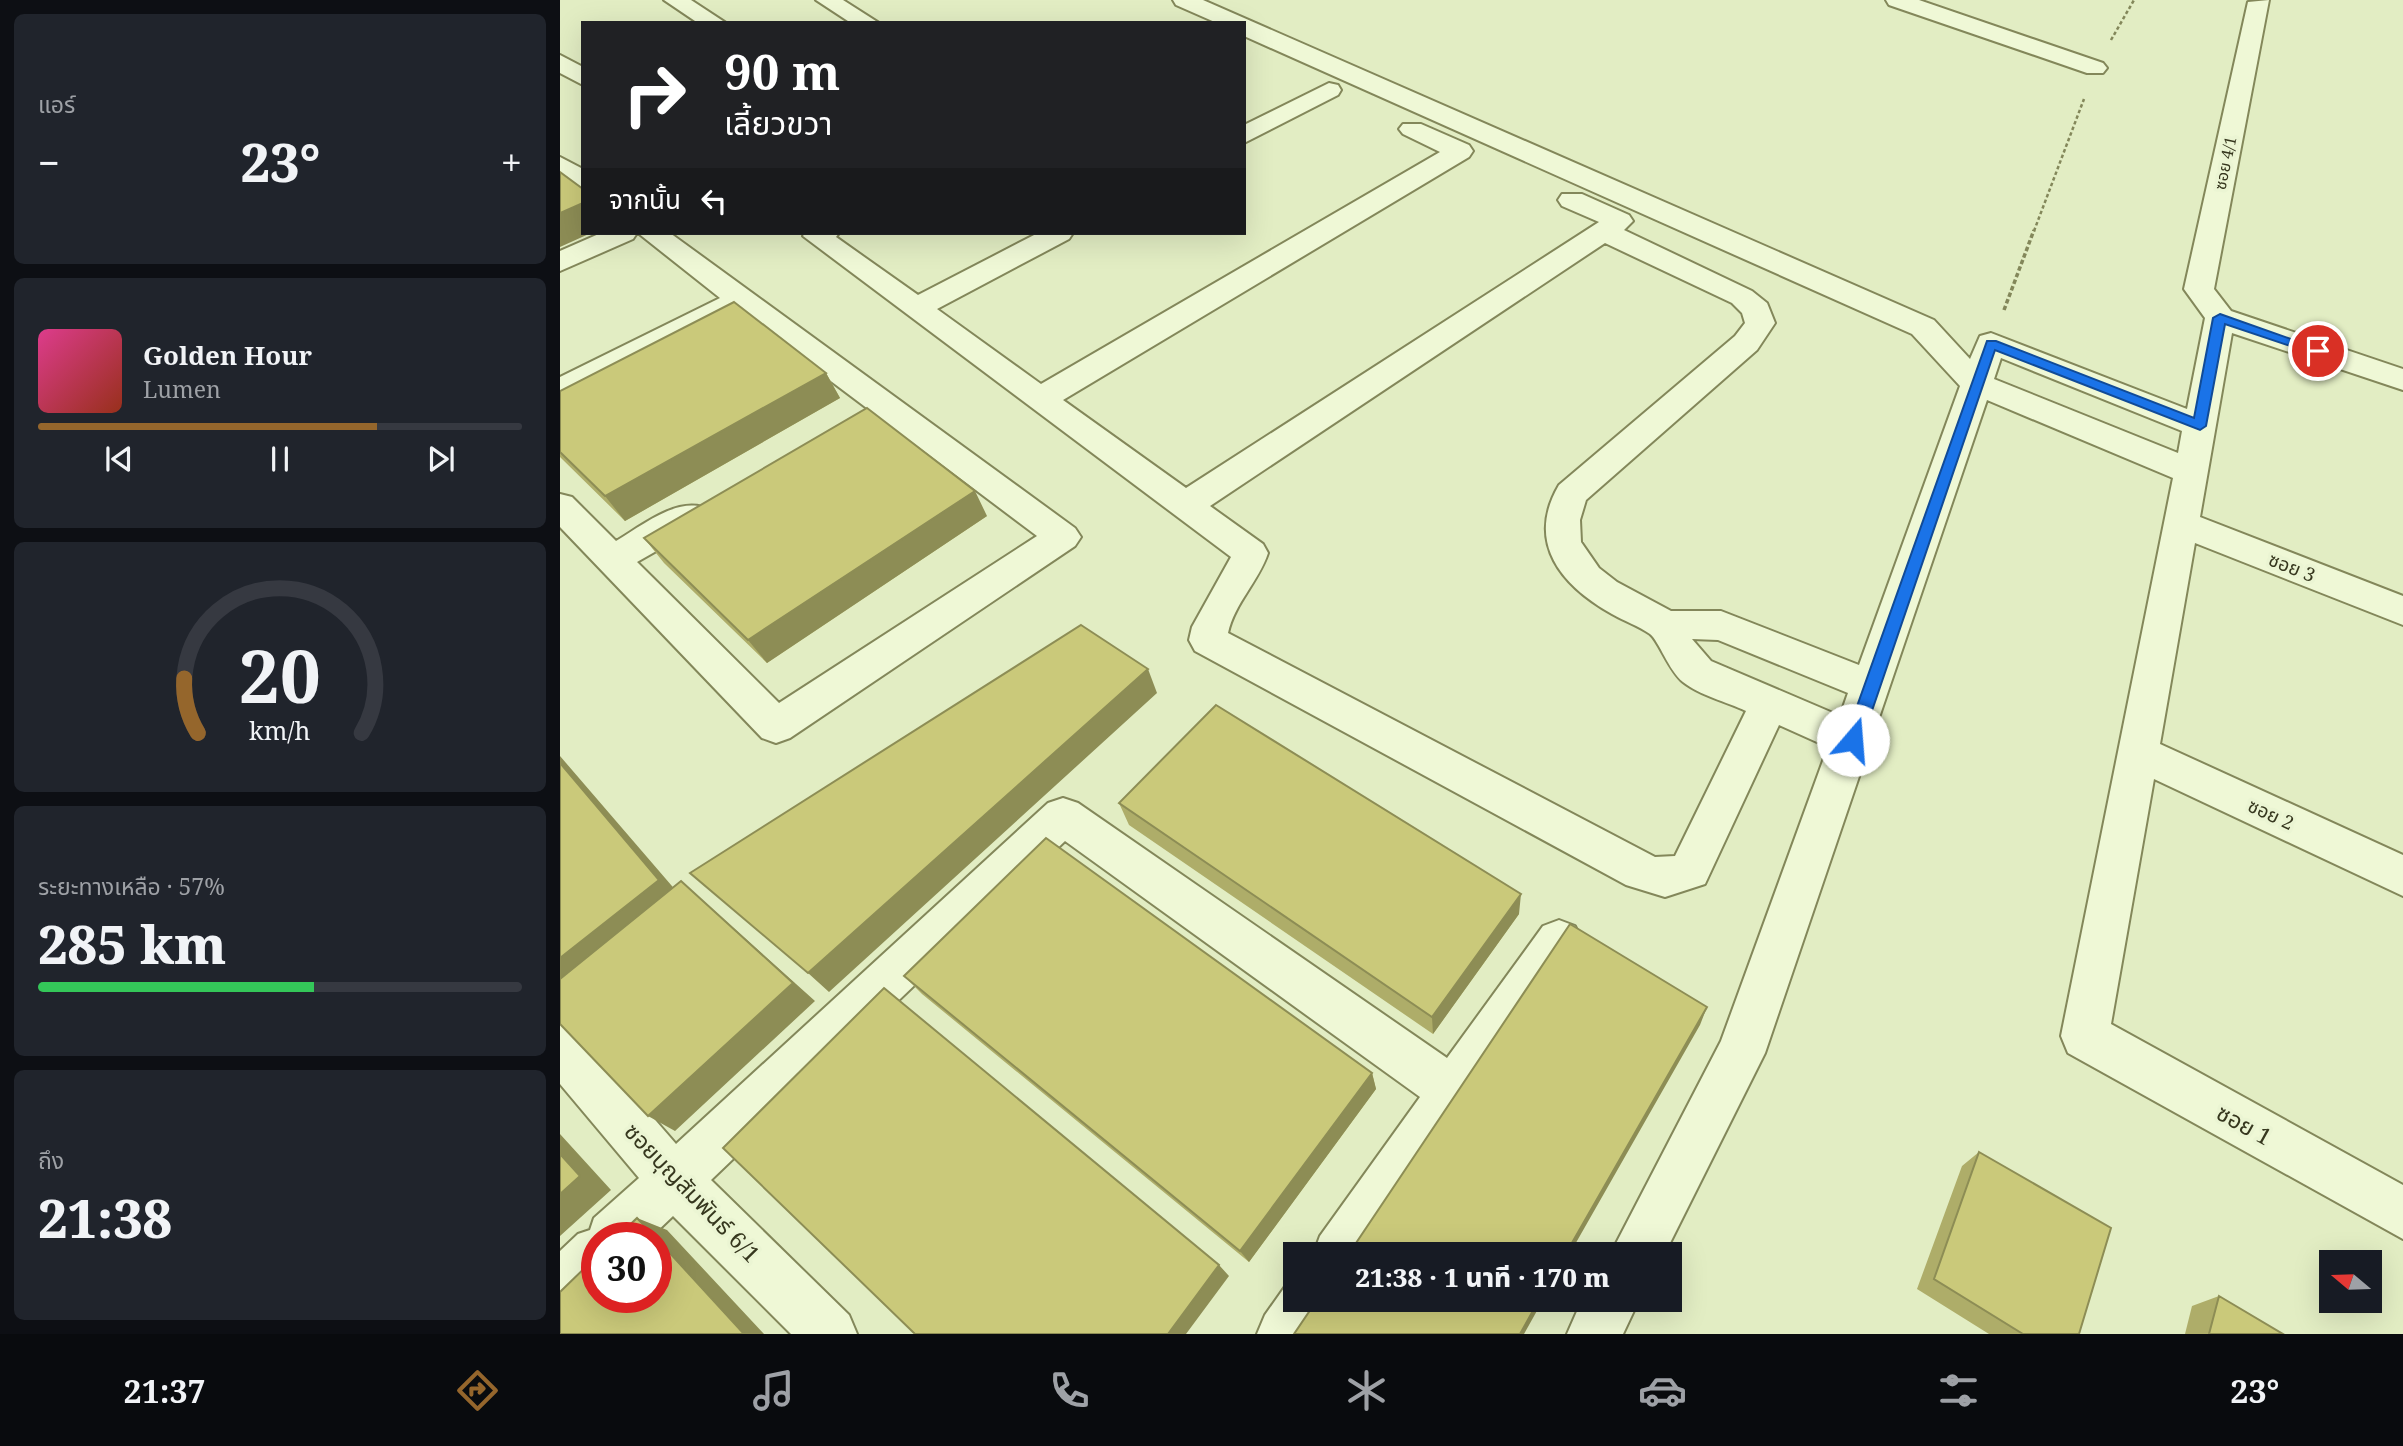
<!DOCTYPE html>
<html lang="th">
<head>
<meta charset="utf-8">
<style>
	:root { --surface:#171b24; --page:#20242c; --text:#f1f3f6; --muted:#9ea1a6; --line:#363941; --accent:#95662c }
	body { margin:0; font-family:"Noto Serif","Noto Sans Thai",serif; background:var(--page); color:var(--text); height:100vh; display:flex; flex-direction:column; font-size:26px; white-space:nowrap }
	* { box-sizing:border-box; margin:0 }
	p { font-size:23px; color:var(--muted) }
	.icon { flex:none; width:38px; height:38px; fill:none; stroke:currentColor; stroke-width:2; stroke-linecap:round; stroke-linejoin:round }
	.map { position:relative; flex:1; overflow:hidden }
	.sheet { display:flex; flex-direction:column; gap:14px; padding:14px; background:#0d0f14; width:560px }
	.sheet>* { flex:none }
	.hud { position:absolute; left:21px; top:21px; width:665px; height:214px; border-radius:0px; box-shadow:0 7px 28px #0002; background:#202124; color:#fff; overflow:hidden }
	.needle { width:46px; rotate:289deg }
	.tools { position:absolute; left:1759px; top:1250px; display:grid; gap:14px }
	.tools a { display:grid; place-items:center; width:63px; height:63px; border-radius:0px; background:var(--surface); box-shadow:0 7px 28px #0002; font-size:35px }
	.speed { position:absolute; left:21px; top:1222px; display:flex; gap:14px; font-size:35px; font-weight:700; text-align:center }
	.speed>* { display:grid; place-content:center; width:91px; height:91px; border-radius:50%; background:var(--surface); box-shadow:0 7px 28px #0002; line-height:1 }
	.speed .limit { border:10px solid #d22; background:#fff; color:#111 }
	.pin { position:absolute; display:grid; place-items:center; width:60px; height:60px; color:#fff; margin:-30px; border:4px solid #fff; border-radius:50%; box-shadow:0 2px 7px #0007 }
	.me { position:absolute; width:77px; margin:-38px; rotate:18deg; stroke-linejoin:round; filter:drop-shadow(0 0 5px #0008) }
	.turn { display:flex; align-items:center; gap:24px; height:147px; padding:0 28px; font-size:32px }
	.turn .icon { width:91px; height:91px; stroke-width:2.5 }
	.turn b { display:block; font-size:49px; line-height:60px }
	.then { display:flex; align-items:center; height:66px; padding:0 28px; background:#0003; gap:14px; font-size:26px }
	.big { font-size:52px; font-weight:800; line-height:1.1 }
	.sheet .widget { flex:1; display:flex; flex-direction:column; justify-content:center; gap:10px; min-width:0; padding:0 24px; border-radius:10px; background:var(--page) }
	.sheet .dial { align-items:center; gap:0 }
	.dial svg { height:182px; overflow:visible; fill:none; stroke:var(--line); stroke-width:7; stroke-linecap:round; text-anchor:middle }
	.dial text { fill:var(--text); stroke:none }
	.song { display:flex; align-items:center; gap:21px }
	.cover { width:84px; height:84px; border-radius:10px; background:linear-gradient(135deg,hsl(330 70% 55%),hsl(10 70% 35%)) }
	.played { height:7px; border-radius:4px; background:linear-gradient(90deg,var(--accent) 70%,var(--line) 70%) }
	.keys { display:flex; justify-content:space-around; direction:ltr }
	.heat { display:flex; justify-content:space-between; align-items:center; font-size:38px; direction:ltr }
	.charge { height:10px; border-radius:5px; background:linear-gradient(90deg,#34c759 57%,var(--line) 0) }
	.trip { position:absolute; left:723px; top:1242px; width:399px; height:70px; border-radius:0px; background:var(--surface); box-shadow:0 7px 28px #0002; font-weight:800; line-height:70px; text-align:center }
	.menu { display:flex; height:112px; justify-content:space-around; align-items:center; background:#090b0e; color:var(--muted) }
	.menu .icon { width:49px; height:49px }
	.menu .on { color:var(--accent) }
	.menu b { font-size:32px; color:var(--text) }
	main { display:flex; flex:1; min-height:0 }
	.map>svg:first-child { display:block }
	.lines { fill:none; stroke-linecap:round; stroke-linejoin:round }
	.minor-casing { stroke:#83875a; stroke-width:4 }
	.path-far1 { stroke:#83875a; stroke-width:2.5; stroke-dasharray:3.5 2.5; stroke-linecap:butt }
	.path { stroke:#83875a; stroke-width:3.5; stroke-dasharray:4.5 2.5; stroke-linecap:butt }
	.minor { fill:#eff8d6; fill-rule:evenodd }
	.wall { fill:#aead69 }
	.shaded-wall { fill:#8d8d55 }
	.building { fill:#cac97a; stroke:#8d8d55; stroke-width:2 }
	.route { fill:#1a73e8; stroke:#114b97; stroke-width:2 }
	.labels { text-anchor:middle; stroke-width:7; stroke-linejoin:round; paint-order:stroke }
	.far-street-label { font-size:16px; fill:#36371e; stroke:#ebf5d3 }
	.street-label { font-size:19px; fill:#36371e; stroke:#ebf5d3 }
	.near-street-label { font-size:23px; fill:#36371e; stroke:#ebf5d3 }
</style>
</head>
<body>
<main>
<section class="sheet">
<div class="widget"><p>แอร์</p>
<div class="heat"><a>−</a><b class="big">23°</b><a>+</a></div>
</div>
<div class="widget">
<div class="song"><i class="cover"></i><div><b>Golden Hour</b><p>Lumen</p></div></div>
<div class="played"></div>
<div class="keys"><svg class="icon" aria-label="previous" viewBox="0 0 24 24"><path d="M18 5L8 12l10 7zM5 5v14"/></svg><svg class="icon" aria-label="pause" viewBox="0 0 24 24"><path d="M8 5v14M16 5v14"/></svg><svg class="icon" aria-label="next" viewBox="0 0 24 24"><path d="M6 5l10 7-10 7zM19 5v14"/></svg></div>
</div>
<div class="widget dial"><svg viewBox="0 0 100 80">
<path d="M14 69A42 42 0 1 1 86 69"/>
<path d="M14 69A42 42 0 0 1 8 45" stroke="#95662c"/>
<text x="50" y="56" font-size="32" font-weight="700">20</text>
<text x="50" y="72" font-size="11">km/h</text>
</svg></div>
<div class="widget"><p>ระยะทางเหลือ · 57%</p><b class="big">285 km</b><div class="charge"></div></div>
<div class="widget"><p>ถึง</p><b class="big">21:38</b></div>
</section>
<div class="map">
<svg width="1843" height="1334" viewBox="0 0 1843 1334">
	<rect width="100%" height="100%" fill="#e2edc3"/>
	<g class="lines">
		<!-- minor casing -->
		<g class="minor-casing">
			<path id="minor" d="M104 0H131L166 23H138Z
				M256 0H283L319 23H291Z
				M613 0H643L1374 320 1410 359 1420 336 1431 333 1627 409 1645 318 1624 289 1688 2 1709 0 1654 289 1671 311 1843 369V390L1672 333 1640 517 1843 596V625L1635 543 1600 744 1843 855V896L1594 779 1551 1024 1843 1185V1239L1508 1053 1501 1036 1613 478 1427 400 1205 1053 1104 1255H1050L1161 1041 1268 747 1219 725 1145 884 1105 897 1066 885 635 651 629 640 632 627 671 557 243 236 245 233H279L276 237 358 295 478 233H513L509 239 377 309 481 384 880 152 843 134 839 129 843 124H861L909 145 913 151 909 157 503 400 626 488 1039 222 1002 206 998 200 1002 194H1022L1069 215 1073 221 1064 230 1192 291 1207 303 1215 323 1197 350 1026 500 1020 520 1021 542 1039 568 1057 582 1111 611H1161L1299 665 1400 386 1352 334 684 36V23H657L616 5ZM1045 243 1172 303 1182 313 1185 323 1175 336 999 485C965 543 1002 586 1052 614 1064 621 1079 626 1090 634 1099 641 1109 671 1123 682 1139 695 1167 702 1186 711L1115 856 1095 857 668 633C674 604 699 581 708 553L703 544 650 506ZM1441 358 1622 431 1618 453 1434 379ZM1132 639 1158 640 1288 693 1280 716 1151 661Z
				M1326 0H1359L1543 63 1547 68 1543 73H1527L1329 5Z
				M0 55 23 67V85L0 73Z
				M769 83 778 85 781 90 778 95 684 143V125Z
				M0 157 23 169V190L0 178Z
				M41 233H77L73 239 0 271V251Z
				M78 233H110L515 528 521 537 515 546 230 738 216 743 202 738 0 527V494L12 497 56 541C80 527 114 499 142 507L147 516 142 525 77 562 219 703 477 536 179 312 0 400V377L160 298Z
				M503 798 518 803 887 1058 983 926 999 920 1015 926 1022 941 1015 956 811 1255H753L760 1236 860 1097 505 841 151 1180 289 1315 297 1334H231L113 1216 91 1237H37V1289L19 1306 0 1314V1251L18 1234 30 1230 34 1218 79 1178 0 1084V1023L17 1030 116 1144 488 803Z
				M735 1278V1300H775L757 1334H697L705 1315 729 1281Z
				M1022 1300H1079L1063 1334H1007Z"/>
		</g>
		<!-- path-far1 -->
		<path class="path-far1" d="M1551 40 1574 0
			M1474 231 1524 99"/>
		<!-- path -->
		<path class="path" d="M1444 310 1474 230"/>
		<!-- minor -->
		<use href="#minor" class="minor"/>
	</g>
	<!-- wall -->
	<path class="wall" d="M266 373 280 398 65 521 0 457V391Z
		M427 516 207 663 104 563 84 538Z
		M559 803 959 914 873 1034 569 825Z
		M344 976 812 1073 816 1089 689 1262 362 994Z
		M1419 1152 1519 1334H1429L1357 1289 1402 1166Z
		M1659 1296 1723 1334H1625L1632 1306Z"/>
	<!-- shaded-wall -->
	<path class="shaded-wall" d="M23 203V233H31L0 247V213Z
		M266 373 280 398 65 521 45 496Z
		M415 491 427 516 207 663 188 640Z
		M588 669 597 693 269 992 248 973Z
		M0 756 124 900 0 1000Z
		M121 881 255 1001 115 1131 88 1116Z
		M961 894 959 914 873 1034 872 1017Z
		M1147 1007 1140 1025 1009 1255H1005Z
		M812 1073 816 1089 689 1262 680 1251Z
		M0 1134 51 1190 0 1236Z
		M77 1218 107 1230 204 1334H184Z
		M659 1265 669 1276 626 1334H608Z
		M979 1300H983L964 1334H960Z"/>
	<!-- building -->
	<path class="building" d="M0 172 23 189V203L0 213Z
		M174 302 266 373 45 496 0 452V391Z
		M307 408 415 491 188 640 84 538Z
		M521 625 588 669 248 973 130 873Z
		M656 705 961 894 872 1017 559 803Z
		M0 763 99 880 0 958Z
		M486 838 812 1073 680 1251 344 976Z
		M121 881 233 983 88 1116 0 1024V979Z
		M1010 924 1147 1007 1005 1255H788Z
		M324 988 659 1265 608 1334H355L163 1148Z
		M1419 1152 1551 1228 1519 1334H1463L1374 1279Z
		M0 1154 20 1176 0 1194Z
		M77 1218 95 1237H57Z
		M96 1238 184 1334H0V1292L37 1256V1297H96Z
		M1659 1296 1723 1334H1649Z
		M757 1300H979L960 1334H734Z"/>
	<!-- route -->
	<path class="route" d="M1660 314 1765 351 1754 354 1665 324 1646 426 1640 430 1435 350 1302 740 1293 747 1287 745 1285 740 1427 341H1436L1634 418 1653 318Z"/>
	<g class="labels">
		<!-- far-street labels -->
		<g class="far-street-label">
			<text transform="translate(1665 163) rotate(-78)" y="6">ซอย 4/1</text>
		</g>
		<!-- street labels -->
		<g class="street-label">
			<text transform="translate(1732 567) rotate(22)" y="7">ซอย 3</text>
			<text transform="translate(1711 814) rotate(25)" y="7">ซอย 2</text>
		</g>
		<!-- near-street labels -->
		<g class="near-street-label">
			<text transform="translate(1684 1125) rotate(29)" y="8">ซอย 1</text>
			<text transform="translate(132 1193) rotate(46)" y="8">ซอยบุญสัมพันธ์ 6/1</text>
		</g>
	</g>
</svg>
<div class="tools">
<a><svg class="needle" viewBox="-14 -14 28 28"><path d="M0-13l5 13h-10z" fill="#e53935"/><path d="M0 13l5-13h-10z" fill="#9ea1a6"/></svg></a>
</div>
<div class="speed"><div class="limit">30</div></div>
<div class="pin" style="left:1758px;top:351px;background:#d93025"><svg class="icon" aria-label="arrive" viewBox="0 0 24 24"><path d="M6 21V4h12l-3 4 3 4H6"/></svg></div>
<svg class="me" style="left:1293px;top:740px" viewBox="-20 -20 40 40"><circle r="19" fill="#fff"/><path d="M0-13L10 11 0 6-10 11z" fill="#1a73e8"/></svg>
<div class="trip">21:38 · 1 นาที · 170 m</div>
<div class="hud">
<div class="turn"><svg class="icon" aria-label="right" viewBox="0 0 24 24"><path d="M7 20v-9h11M14 6l5 5-5 5"/></svg><div><b>90 m</b>เลี้ยวขวา</div></div>
<div class="then">จากนั้น<svg class="icon" aria-label="left" viewBox="0 0 24 24"><path d="M17 20v-9H6M10 6l-5 5 5 5"/></svg></div>
</div>
</div>
</main>
<nav class="menu">
<b>21:37</b>
<svg class="icon on" aria-label="directions" viewBox="0 0 24 24"><path d="M12 3l9 9-9 9-9-9zM9 14v-3h6M13 9l2 2-2 2"/></svg>
<svg class="icon" aria-label="music" viewBox="0 0 24 24"><path d="M9 18V5l10-2v13"/><circle cx="6" cy="18" r="3"/><circle cx="16" cy="16" r="3"/></svg>
<svg class="icon" aria-label="phone" viewBox="0 0 24 24"><path d="M5 4h4l2 5-3 2q2 4 5 5l2-3 5 2v4C11 20 4 13 5 4z"/></svg>
<svg class="icon" aria-label="climate" viewBox="0 0 24 24"><path d="M12 3v18M4 7l16 10M4 17L20 7"/></svg>
<svg class="icon" aria-label="car" viewBox="0 0 24 24"><path d="M5 17H2v-5l4-1 3-4h7l3 4 3 1v5h-3M9 17h6M6 11h13"/><circle cx="7" cy="17" r="2"/><circle cx="17" cy="17" r="2"/></svg>
<svg class="icon" aria-label="filters" viewBox="0 0 24 24"><path d="M4 7h16M4 17h16"/><circle cx="9" cy="7" r="2"/><circle cx="15" cy="17" r="2"/></svg>
<b>23°</b>
</nav>
</body>
</html>
